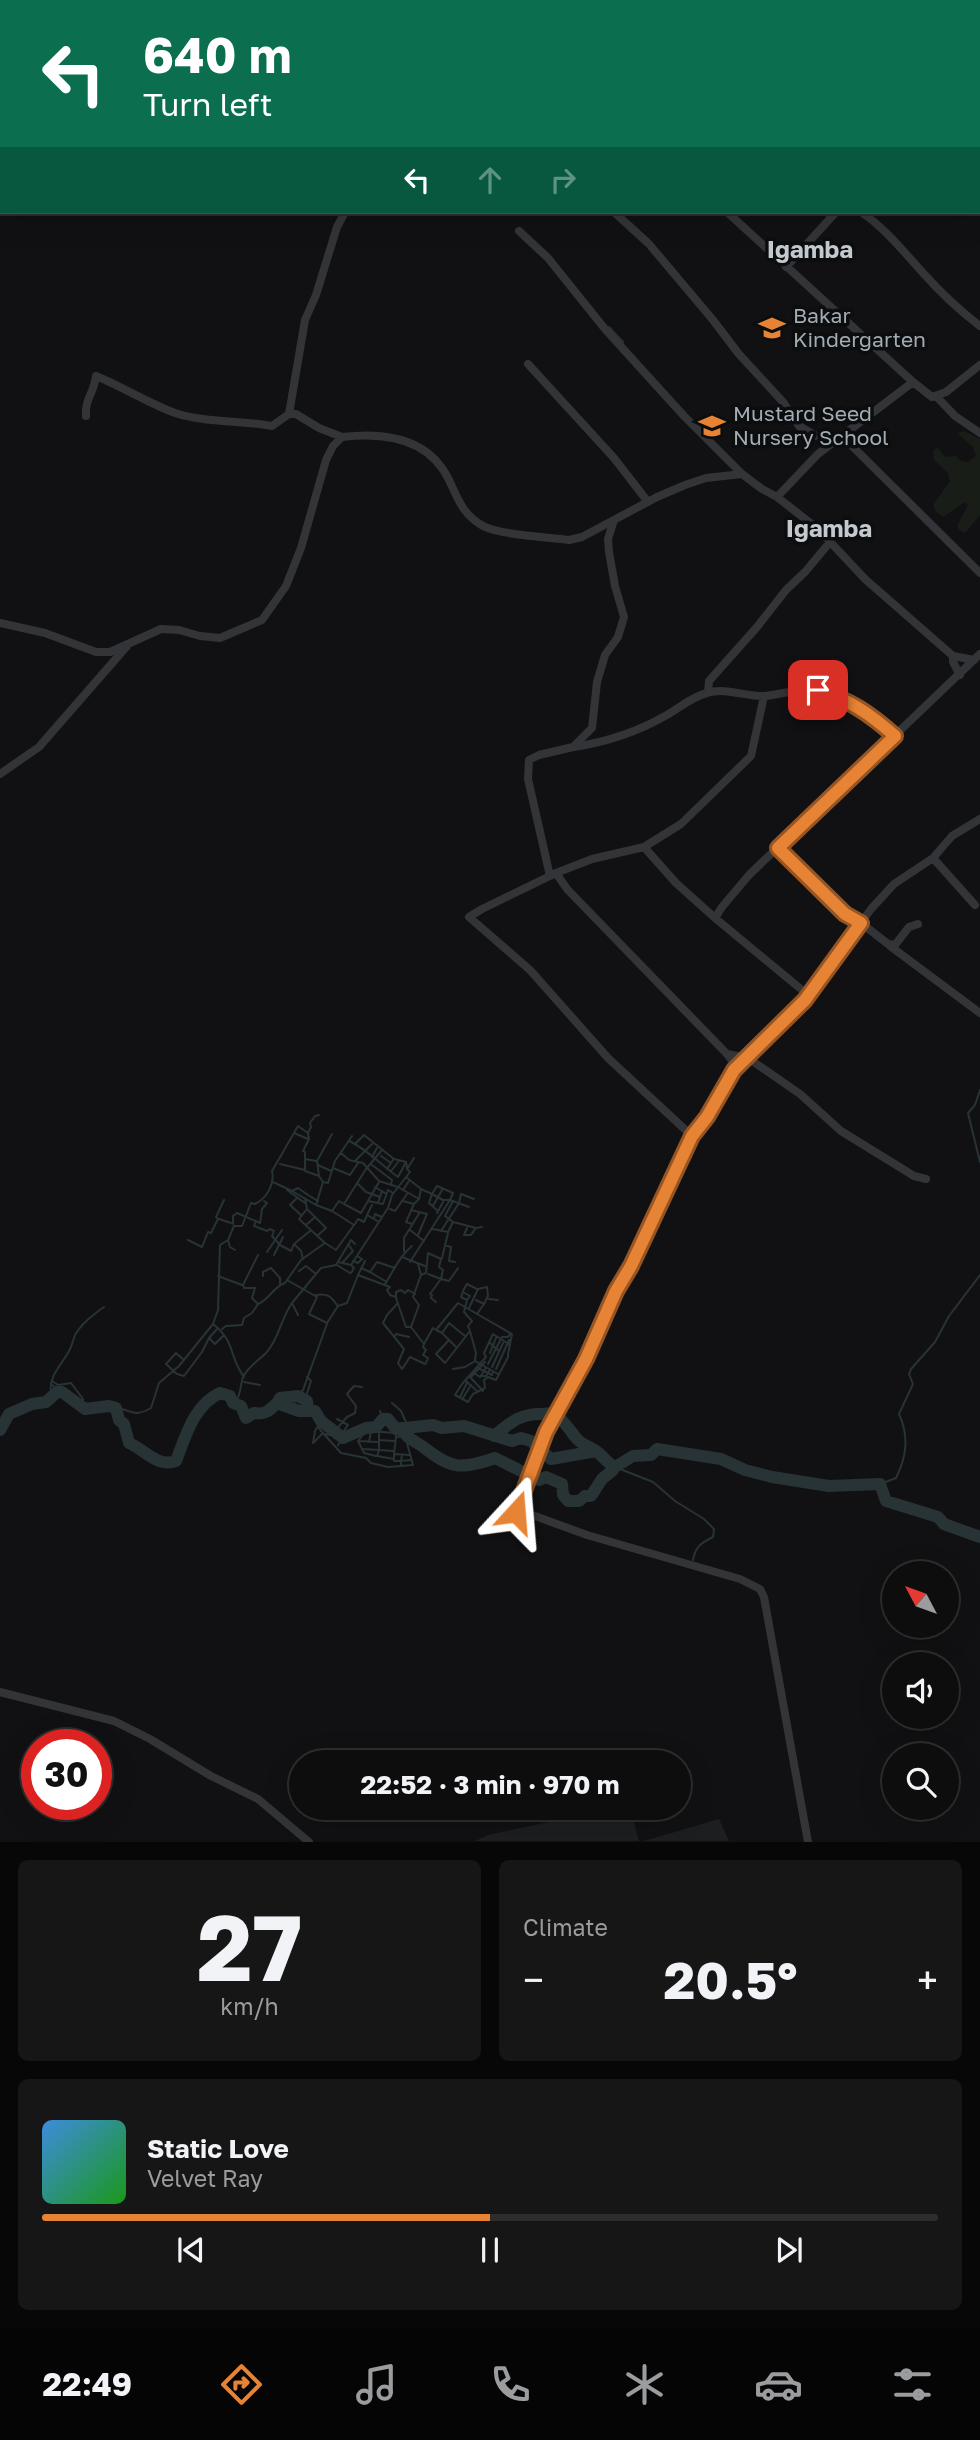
<!DOCTYPE html>
<html lang="en">
<head>
<meta charset="utf-8">
<style>
	:root { --surface:#0d0d0e; --page:#161617; --text:#f1f3f6; --muted:#9a9c9e; --line:#2d2d2e; --accent:#e78334 }
	body { margin:0; font-family:"Golos Text",sans-serif; background:var(--page); color:var(--text); height:100vh; display:flex; flex-direction:column; font-size:26px; white-space:nowrap }
	* { box-sizing:border-box; margin:0 }
	p { font-size:23px; color:var(--muted) }
	.icon { flex:none; width:38px; height:38px; fill:none; stroke:currentColor; stroke-width:2; stroke-linecap:round; stroke-linejoin:round }
	.map { position:relative; height:1842px; overflow:hidden }
	.details { display:flex; flex-direction:column; gap:18px; padding:18px; background:#070708; flex:1 }
	.details>* { flex:none }
	.hud { position:absolute; left:0px; top:0px; width:980px; height:214px; box-shadow:0 7px 28px #0002,0 0 0 2px var(--line); background:#0b6e4f; color:#fff; overflow:hidden }
	.needle { width:46px; rotate:311deg }
	.tools { position:absolute; left:882px; top:1561px; display:grid; gap:14px }
	.tools a { display:grid; place-items:center; width:77px; height:77px; border-radius:50%; background:var(--surface); box-shadow:0 7px 28px #0002,0 0 0 2px var(--line); font-size:35px }
	.speed { position:absolute; left:21px; top:1729px; display:flex; gap:14px; font-size:35px; font-weight:700; text-align:center }
	.speed>* { display:grid; place-content:center; width:91px; height:91px; border-radius:50%; background:var(--surface); box-shadow:0 7px 28px #0002,0 0 0 2px var(--line); line-height:1 }
	.speed .limit { border:10px solid #d22; background:#fff; color:#111 }
	.pin { position:absolute; display:grid; place-items:center; width:60px; height:60px; color:#fff; margin:-30px; border-radius:14px; box-shadow:0 4px 10px #0006 }
	.me { position:absolute; width:77px; margin:-38px; rotate:19deg; stroke-linejoin:round; filter:drop-shadow(0 0 5px #0008) }
	.turn { display:flex; align-items:center; gap:24px; height:147px; padding:0 28px; font-size:32px }
	.turn .icon { width:91px; height:91px; stroke-width:2.5 }
	.turn b { display:block; font-size:49px; line-height:60px }
	.lanes { display:flex; align-items:center; height:66px; padding:0 28px; background:#0003; justify-content:center; gap:35px; direction:ltr }
	.lanes .off { opacity:.35 }
	.big { font-size:52px; font-weight:700; line-height:1.1 }
	.details .card { flex:1; display:flex; flex-direction:column; justify-content:center; gap:10px; min-width:0; padding:0 24px; border-radius:10px; background:var(--page) }
	.details .dial { align-items:center; gap:0 }
	.dial b { font-size:91px; line-height:1 }
	.song { display:flex; align-items:center; gap:21px }
	.cover { width:84px; height:84px; border-radius:10px; background:linear-gradient(135deg,hsl(210 70% 55%),hsl(120 70% 35%)) }
	.played { height:7px; border-radius:4px; background:linear-gradient(90deg,var(--accent) 50%,var(--line) 50%) }
	.keys { display:flex; justify-content:space-around; direction:ltr }
	.heat { display:flex; justify-content:space-between; align-items:center; font-size:38px; direction:ltr }
	.details .tiles { flex:1; display:grid; gap:18px; grid-template-columns:1fr 1fr }
	.card:last-child { grid-column:span 2 }
	.trip { position:absolute; left:289px; top:1750px; width:402px; height:70px; border-radius:35px; background:var(--surface); box-shadow:0 7px 28px #0002,0 0 0 2px var(--line); font-weight:700; line-height:70px; text-align:center }
	.menu { display:flex; height:112px; justify-content:space-around; align-items:center; background:#050506; color:var(--muted) }
	.menu .icon { width:49px; height:49px }
	.menu .selected { color:var(--accent) }
	.menu b { font-size:32px; color:var(--text) }
	.map>svg:first-child { display:block }
	.built { fill:#1d1e1f }
	.green { fill:#181d18 }
	.lines { fill:none; stroke-linecap:round; stroke-linejoin:round }
	.stream { stroke:#283335; stroke-width:2 }
	.river { stroke:#283335; stroke-width:12 }
	.minor { stroke:#323437; stroke-width:8 }
	.route-casing { stroke:#965522; stroke-width:18 }
	.route { stroke:#e78334; stroke-width:12 }
	.labels { text-anchor:middle; stroke-width:7; stroke-linejoin:round; paint-order:stroke }
	.poi-label { font-size:21px; fill:#a3abb3; stroke:#0c0d0e; text-anchor:start }
	.quarter-label { font-size:24px; font-weight:bold; fill:#c4c9cf; stroke:#0c0d0e }
</style>
</head>
<body>
<div class="map">
<svg width="980" height="1842" viewBox="0 0 980 1842">
	<rect width="100%" height="100%" fill="#111113"/>
	<!-- built -->
	<path class="built" d="M631 1811 639 1841H475L488 1835 563 1819Z
		M719 1819 729 1841H644Z"/>
	<!-- green -->
	<path class="green" d="M964 431 980 439V515L965 533 960 531 957 526 968 505 965 502 943 517 936 512 933 505 950 481 948 473 934 460 933 452 937 447 945 457 956 456 961 461 968 462 976 456 973 447 957 433Z"/>
	<g class="lines">
		<!-- stream -->
		<path class="stream" d="M609 327 623 342
			M980 1090 975 1105 968 1113 980 1162
			M294 1133 308 1139
			M349 1141C365 1148 383 1166 398 1177L406 1162
			M356 1143 364 1135 394 1159 406 1162 407 1168
			M341 1153 349 1160 363 1163 379 1181 398 1187 419 1199
			M381 1156 391 1163
			M372 1157 377 1148
			M305 1159 316 1161
			M356 1160 372 1144
			M280 1164 305 1170V1152L303 1151 309 1139 308 1134
			M318 1165 331 1171
			M372 1165 392 1180 391 1184
			M333 1168 350 1175 358 1163
			M387 1169 393 1160
			M305 1171 319 1176 317 1161 332 1134
			M391 1171 399 1161
			M319 1176 323 1182 328 1183 335 1161 352 1136
			M273 1182 292 1191 298 1188 308 1195
			M357 1183 366 1192 372 1194 379 1182
			M375 1187 385 1193
			M421 1189 432 1194 437 1186 453 1193 450 1200 469 1207
			M287 1190 305 1203
			M403 1190 409 1181
			M292 1191 316 1205 323 1182
			M308 1195 318 1201
			M305 1198 307 1209 299 1219 325 1243 336 1250 354 1225 332 1211
			M296 1199 290 1205 301 1215
			M368 1201 383 1204 388 1190 393 1193
			M403 1201 414 1204 419 1199 421 1189 406 1177
			M378 1203 382 1191
			M344 1204 361 1213 372 1194 380 1197
			M316 1205 332 1211 339 1201 344 1204 366 1169 382 1150
			M433 1206 442 1190
			M390 1209 395 1211 407 1194
			M308 1210 326 1228 318 1235
			M411 1210 427 1214 418 1235
			M437 1213 443 1202
			M367 1215 372 1205
			M374 1218 375 1214 382 1217
			M219 1219 231 1223
			M256 1221 254 1226 267 1231 270 1229 274 1231 272 1236 280 1245 291 1251 294 1244
			M453 1222 476 1228 482 1227
			M233 1224V1216L237 1213 260 1223 262 1209 267 1203 264 1201
			M355 1224 358 1219 364 1222 367 1215 379 1222
			M412 1224 406 1222 414 1204
			M306 1225 314 1218
			M467 1228 464 1235H471L475 1229
			M433 1229 448 1232 453 1222 445 1216 453 1201
			M410 1230 424 1241
			M441 1231 459 1203 461 1194 474 1199
			M188 1240 202 1247 208 1232 211 1233 218 1219 216 1217 224 1200
			M228 1240 230 1247 235 1250
			M447 1246 451 1247 449 1261 455 1262
			M404 1251V1238L420 1212
			M267 1252 282 1230
			M274 1255 283 1237
			M402 1257 425 1266
			M442 1258 448 1233
			M303 1259 301 1251 294 1244 310 1231
			M353 1261 358 1263 362 1259 357 1256
			M338 1262 351 1265 354 1268 351 1273
			M410 1262 450 1200H443L432 1194 429 1203 438 1211
			M342 1263 353 1251 348 1244
			M418 1264 421 1275
			M337 1265 350 1273
			M351 1265 388 1208 392 1195 410 1172 407 1169 414 1158
			M361 1268 370 1272 377 1262 395 1268
			M370 1272 385 1281
			M316 1274 321 1268 336 1265 351 1240 355 1244
			M428 1274 441 1279 430 1294 432 1295 431 1298 436 1302
			M358 1275 365 1261
			M218 1276 242 1285
			M263 1276V1272L271 1268 280 1278V1284
			M287 1280 317 1297 309 1314 327 1323 338 1306 347 1303 358 1275 390 1287 387 1290 390 1295 396 1297V1292L401 1290 405 1293 408 1290 415 1294
			M385 1284C393 1272 400 1255 412 1246
			M463 1291 467 1284 477 1289
			M316 1295C327 1293 331 1296 337 1305
			M396 1298 406 1327H411L424 1344 423 1347 426 1350 423 1355 428 1358 426 1363
			M489 1299 498 1300
			M476 1300 484 1304 477 1314
			M257 1303 252 1298 255 1288H244L243 1285 258 1255
			M398 1303 387 1315 383 1323 404 1349 398 1363 402 1369 410 1357 425 1364
			M469 1308 478 1289 487 1287 488 1296 484 1304
			M298 1315 292 1303 316 1274 306 1266 299 1271
			M213 1324 218 1310 220 1245 228 1240 234 1226H242L251 1203 255 1204C267 1198 275 1184 272 1171L298 1126 308 1133 311 1127 310 1123 315 1116 319 1115
			M411 1327 419 1305 413 1297 421 1275 426 1273 428 1253 441 1259 439 1267 443 1270 441 1279 449 1281 458 1268
			M222 1329 226 1326 242 1325 244 1318 252 1313 258 1304C269 1300 274 1286 285 1283L301 1260 325 1243
			M436 1330 442 1333 449 1323 465 1336
			M470 1331 476 1353 475 1360
			M443 1334 456 1347
			M394 1337 396 1334 409 1337
			M209 1338 215 1344 224 1335
			M449 1340 436 1354 445 1363 470 1331 468 1326 472 1321 464 1312 467 1300 470 1296 463 1292 461 1297 467 1300
			M490 1343 499 1351
			M424 1344 433 1328 436 1330 458 1303 512 1334 508 1354V1357L496 1380 488 1377 484 1380 485 1388 473 1394 468 1402 455 1395 462 1384 486 1357 484 1353 493 1334 510 1345
			M490 1353 496 1338
			M184 1360 176 1353 166 1364 177 1374 184 1376 202 1352 209 1338 218 1328
			M488 1364 502 1337H508L510 1334
			M492 1367 503 1343
			M478 1368 492 1375 493 1372
			M453 1369 465 1367 475 1361 498 1374
			M496 1369 509 1340
			M474 1373 480 1377 486 1368
			M482 1376H486L490 1370
			M470 1377 483 1391
			M471 1377 485 1362
			M52 1381 58 1385 71 1383 83 1399 81 1407
			M466 1381 477 1391
			M244 1382 260 1385
			M51 1384 62 1392
			M298 1396 303 1390 327 1324
			M52 1397C46 1378 61 1366 69 1351 72 1346 73 1340 75 1335 82 1323 93 1315 104 1307
			M460 1397 467 1383
			M463 1398 471 1385
			M305 1400 311 1381 307 1377
			M392 1403 401 1411 408 1427
			M235 1404C241 1395 240 1386 243 1377 248 1367 259 1360 266 1353 279 1339 281 1318 292 1303
			M116 1408C133 1410 133 1418 151 1408L159 1383 179 1366 213 1324C236 1342 228 1355 244 1377
			M380 1411 383 1419
			M337 1419 348 1425 340 1436
			M371 1427V1431L395 1433
			M362 1429V1432L371 1431 369 1442
			M334 1432 347 1417 355 1413 356 1406 347 1394 354 1386 362 1387
			M362 1432V1436L358 1441 364 1453 376 1456
			M323 1433 341 1453 366 1458 371 1463 388 1467 413 1465 405 1436 396 1437V1429
			M379 1433V1440L394 1441
			M325 1434 334 1436
			M396 1437 394 1454 409 1455
			M379 1440V1450L393 1451
			M359 1441 378 1442
			M313 1443 315 1431 321 1421
			M313 1443 323 1433 318 1427
			M338 1445 343 1438
			M362 1449 379 1450 377 1456 394 1459
			M394 1454V1461H401V1465
			M402 1455 401 1461 411 1460
			M615 1467 653 1482 675 1501 704 1519 714 1529 713 1537C701 1543 695 1547 693 1560
			M880 1484 896 1478C907 1456 909 1436 899 1414L913 1384 909 1374 911 1369 935 1342 949 1316 980 1275"/>
		<!-- river -->
		<path class="river" d="M277 1403 280 1398 298 1396 307 1401 308 1410
			M401 1428C406 1438 413 1440 422 1446 451 1469 460 1470 495 1458L539 1480 546 1477 562 1484 563 1495 568 1501H579L585 1496H591L602 1479 613 1470
			M0 1430 9 1414 32 1404 46 1402 57 1392H62L85 1409 109 1406 116 1408 119 1420 124 1424 129 1443C145 1450 158 1468 176 1461 186 1435 194 1405 220 1393L230 1396 233 1403 241 1406 246 1418 254 1413C265 1415 269 1411 277 1403L299 1411H315L321 1421 343 1438 366 1428 376 1427 383 1419H388L396 1429 433 1425 442 1428 464 1426 512 1441 521 1438 531 1441 551 1459 596 1451C603 1456 608 1464 615 1467L633 1456 651 1455 657 1449 721 1459 745 1470 772 1477 829 1486 880 1484 886 1501 938 1517 944 1524 980 1537
			M494 1436C511 1422 521 1413 543 1414 549 1414 549 1412 555 1414 561 1417 572 1433 577 1439 581 1444 590 1447 596 1451"/>
		<!-- minor -->
		<path class="minor" d="M386 0 389 2
			M429 0 435 2
			M969 0 971 2
			M77 2 79 0
			M406 2V0
			M978 11 980 13
			M0 88 2 87
			M978 200 980 201
			M614 212 649 244 713 320 738 353 783 402 799 426 816 436 836 439
			M727 212 913 382
			M861 212C885 228 904 252 924 274 941 293 959 310 980 326
			M519 231 548 258 605 329 684 416 742 474
			M786 267 836 212
			M528 364 614 458 648 502
			M936 396 955 416 980 433
			M289 414 305 320 316 295 337 227 345 212
			M86 416C85 397 94 394 96 376 123 387 148 403 175 413 206 423 240 420 272 426L289 414H296L319 428 342 437
			M841 435 980 573
			M777 497 818 529 865 579 953 656 974 660
			M0 623 45 633 96 652H110L161 629 179 630 200 636 220 638 262 620 286 586 301 548 326 460 333 446 342 437C384 432 429 438 449 480 458 499 463 515 483 526 500 535 548 537 569 540L582 537 657 497 685 485 706 478 742 474 762 489 777 497 818 454 913 382 932 397 946 392 980 365
			M953 656V662L960 675
			M708 692 709 681 757 627 786 590 805 572 830 542
			M574 747C606 742 637 732 665 716 678 709 691 697 707 693 726 687 746 697 765 696 782 694 800 688 818 690 848 694 873 717 895 736
			M0 774 39 747 127 646
			M644 847 676 883 715 918 722 907 749 875 980 654
			M778 848 845 914 861 923 888 944 895 945 909 927 918 924
			M933 858 952 836 980 819
			M556 873 592 859 644 847 681 824 751 756 764 696
			M550 876 528 779 529 760 539 755 573 747 592 728 597 682 605 655 618 637 624 617 615 586 609 552 608 539 614 520
			M715 918 808 995
			M890 946 980 1013
			M727 1054 734 1063V1070L707 1117 692 1136 631 1267 616 1291 586 1359 546 1432 516 1512 535 1516 587 1535 740 1579 760 1589 764 1597 808 1842
			M734 1070 805 1000 871 909 894 884 933 858 975 905
			M692 1136 608 1058 530 970 469 917 482 909 556 873 567 889 727 1054 748 1058 800 1094 841 1131 914 1176 926 1179
			M0 1692 114 1721 150 1739 211 1776 258 1799 309 1842"/>
	</g>
	<g class="lines">
		<!-- route casing -->
		<g class="route-casing">
			<path id="route" d="M516 1512 546 1432 586 1359 616 1291 631 1266 692 1136 707 1117 734 1070 805 1000 861 923 845 914 778 848 895 736C870 714 850 700 818 690"/>
		</g>
		<!-- route -->
		<use href="#route" class="route"/>
	</g>
	<!-- icons -->
	<defs>
		<g id="school-bare" transform="scale(2.1)"><path d="M0-5L7-2L0 1L-7-2ZM-4 1L0 2.5L4 1V4Q0 6-4 4Z" fill="#e78334" stroke="#0c0d0e" stroke-width="2.5" paint-order="stroke"/></g>
	</defs>
	<g fill-rule="evenodd">
		<use href="#school-bare" x="772" y="328"/>
		<use href="#school-bare" x="712" y="426"/>
	</g>
	<g class="labels">
		<!-- poi labels -->
		<g class="poi-label">
			<text x="793" y="323">Bakar<tspan x="793" dy="24">Kindergarten</tspan></text>
			<text x="733" y="421">Mustard Seed<tspan x="733" dy="24">Nursery School</tspan></text>
		</g>
		<!-- quarter labels -->
		<g class="quarter-label">
			<text x="810" y="258">Igamba</text>
			<text x="829" y="537">Igamba</text>
		</g>
	</g>
</svg>
<div class="tools">
<a><svg class="needle" viewBox="-14 -14 28 28"><path d="M0-13l5 13h-10z" fill="#e53935"/><path d="M0 13l5-13h-10z" fill="#9a9c9e"/></svg></a>
<a><svg class="icon" aria-label="sound" viewBox="0 0 24 24"><path d="M4 9h4l5-4v14l-5-4H4zM17 9q2 3 0 6"/></svg></a>
<a><svg class="icon" aria-label="search" viewBox="0 0 24 24"><circle cx="10" cy="10" r="6"/><path d="M15 15l6 6"/></svg></a>
</div>
<div class="speed"><div class="limit">30</div></div>
<div class="pin" style="left:818px;top:690px;background:#d93025"><svg class="icon" aria-label="arrive" viewBox="0 0 24 24"><path d="M6 21V4h12l-3 4 3 4H6"/></svg></div>
<svg class="me" style="left:516px;top:1512px" viewBox="-20 -20 40 40"><path d="M0-17L14 15 0 8-14 15z" fill="#e78334" stroke="#fff" stroke-width="4"/></svg>
<div class="trip">22:52 · 3 min · 970 m</div>
<div class="hud">
<div class="turn"><svg class="icon" aria-label="left" viewBox="0 0 24 24"><path d="M17 20v-9H6M10 6l-5 5 5 5"/></svg><div><b>640 m</b>Turn left</div></div>
<div class="lanes"><svg class="icon" aria-label="left" viewBox="0 0 24 24"><path d="M17 20v-9H6M10 6l-5 5 5 5"/></svg><svg class="icon off" aria-label="ahead" viewBox="0 0 24 24"><path d="M12 20V5M6 11l6-6 6 6"/></svg><svg class="icon off" aria-label="right" viewBox="0 0 24 24"><path d="M7 20v-9h11M14 6l5 5-5 5"/></svg></div>
</div>
</div>
<section class="details">
<div class="tiles">
<div class="card dial"><b>27</b><p>km/h</p></div>
<div class="card"><p>Climate</p>
<div class="heat"><a>−</a><b class="big">20.5°</b><a>+</a></div>
</div>
<div class="card">
<div class="song"><i class="cover"></i><div><b>Static Love</b><p>Velvet Ray</p></div></div>
<div class="played"></div>
<div class="keys"><svg class="icon" aria-label="previous" viewBox="0 0 24 24"><path d="M18 5L8 12l10 7zM5 5v14"/></svg><svg class="icon" aria-label="pause" viewBox="0 0 24 24"><path d="M8 5v14M16 5v14"/></svg><svg class="icon" aria-label="next" viewBox="0 0 24 24"><path d="M6 5l10 7-10 7zM19 5v14"/></svg></div>
</div>
</div>
</section>
<nav class="menu">
<b>22:49</b>
<svg class="icon selected" aria-label="directions" viewBox="0 0 24 24"><path d="M12 3l9 9-9 9-9-9zM9 14v-3h6M13 9l2 2-2 2"/></svg>
<svg class="icon" aria-label="music" viewBox="0 0 24 24"><path d="M9 18V5l10-2v13"/><circle cx="6" cy="18" r="3"/><circle cx="16" cy="16" r="3"/></svg>
<svg class="icon" aria-label="phone" viewBox="0 0 24 24"><path d="M5 4h4l2 5-3 2q2 4 5 5l2-3 5 2v4C11 20 4 13 5 4z"/></svg>
<svg class="icon" aria-label="climate" viewBox="0 0 24 24"><path d="M12 3v18M4 7l16 10M4 17L20 7"/></svg>
<svg class="icon" aria-label="car" viewBox="0 0 24 24"><path d="M5 17H2v-5l4-1 3-4h7l3 4 3 1v5h-3M9 17h6M6 11h13"/><circle cx="7" cy="17" r="2"/><circle cx="17" cy="17" r="2"/></svg>
<svg class="icon" aria-label="filters" viewBox="0 0 24 24"><path d="M4 7h16M4 17h16"/><circle cx="9" cy="7" r="2"/><circle cx="15" cy="17" r="2"/></svg>
</nav>
</body>
</html>
